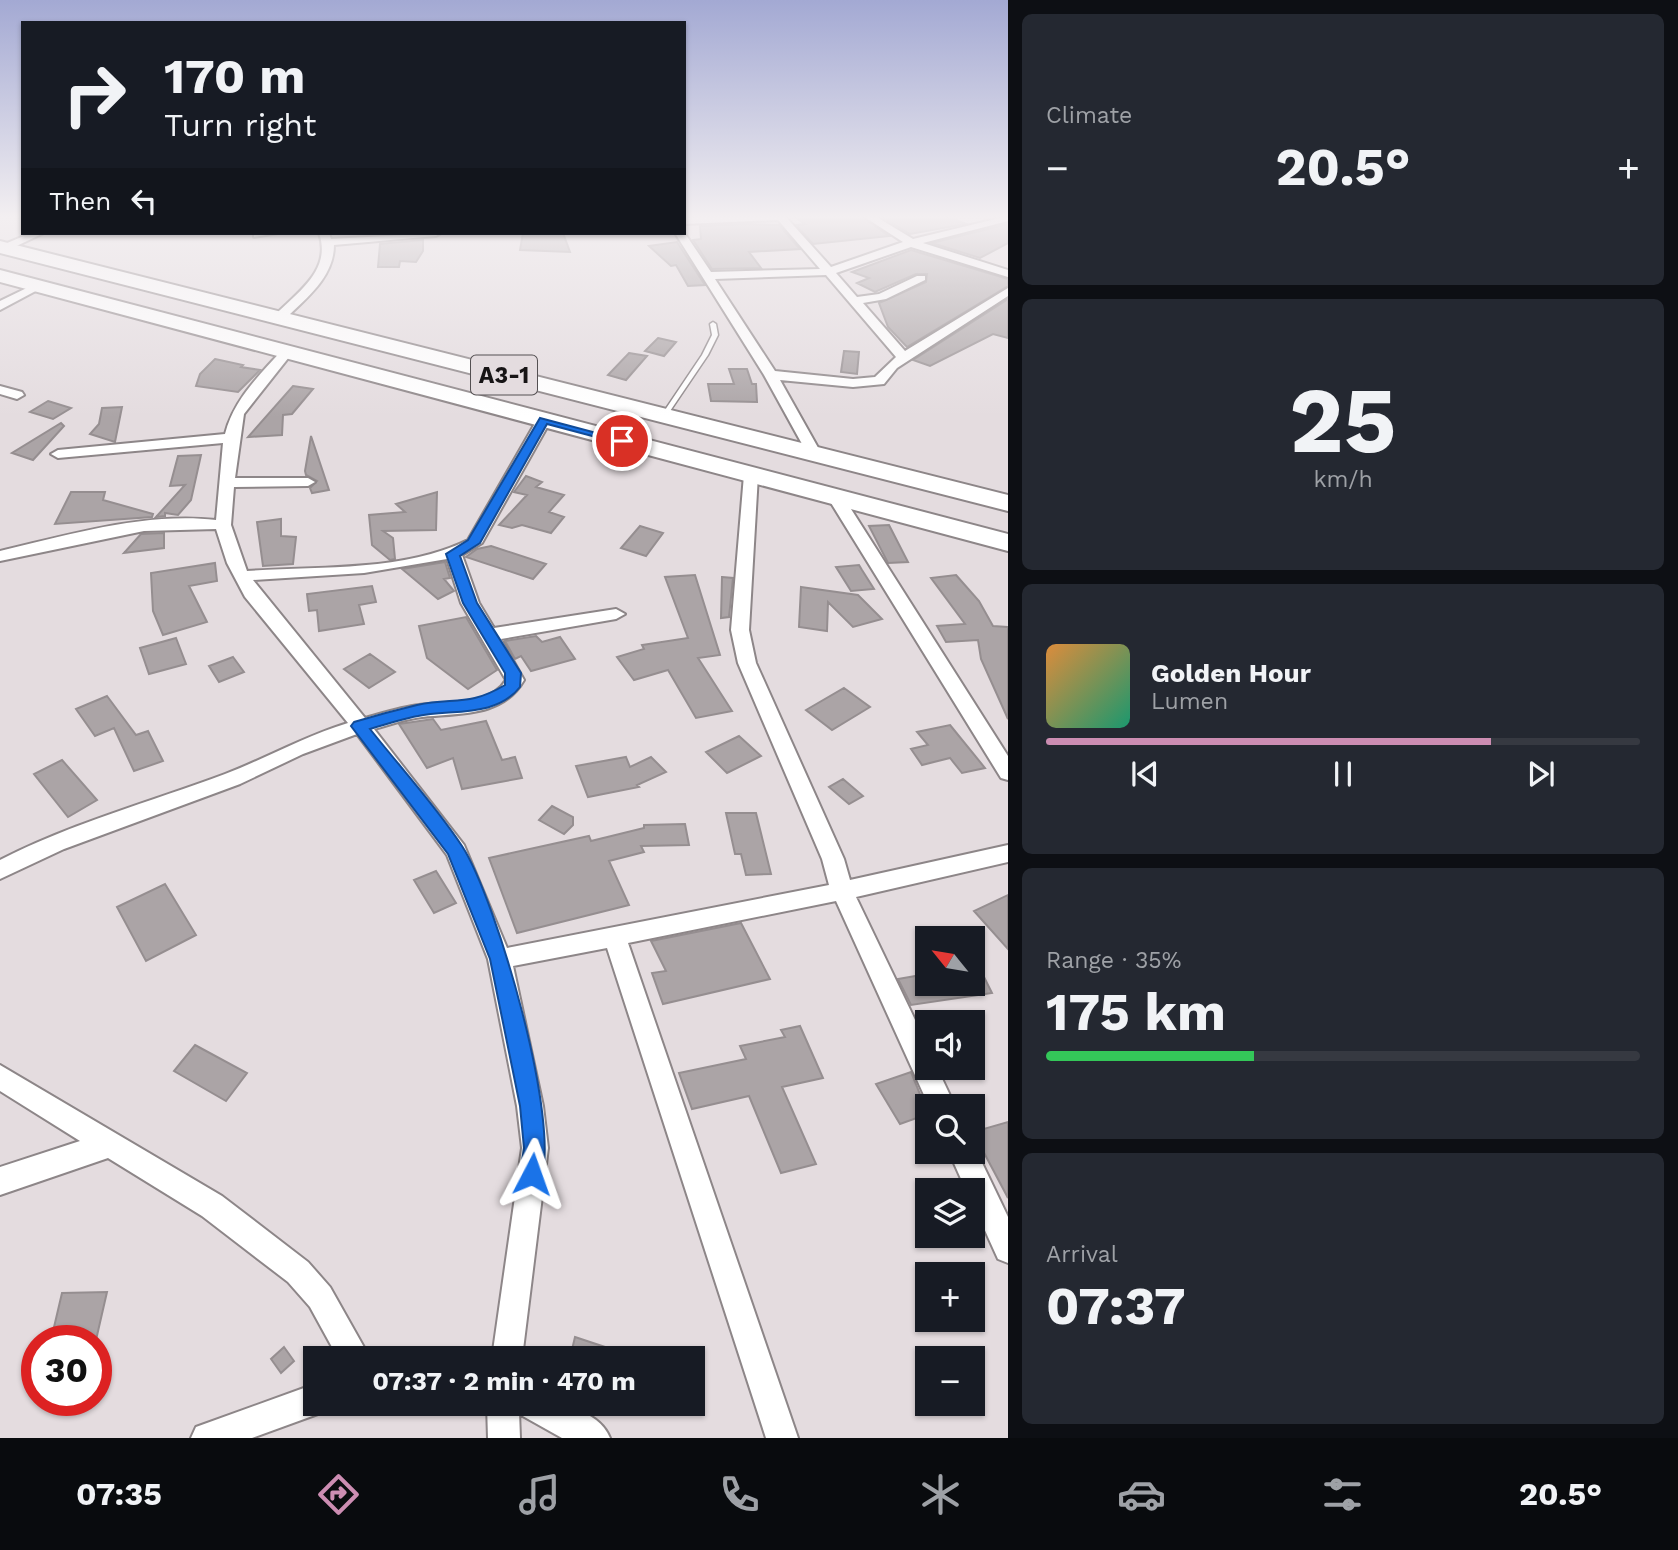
<!DOCTYPE html>
<html lang="en">
<head>
<meta charset="utf-8">
<style>
	:root { --surface:#171b24; --page:#242831; --text:#f1f3f6; --muted:#9ea1a6; --line:#363941; --accent:#cc8db2 }
	body { margin:0; font-family:"Work Sans",sans-serif; background:var(--page); color:var(--text); height:100vh; display:flex; flex-direction:column; font-size:26px; white-space:nowrap }
	* { box-sizing:border-box; margin:0 }
	p { font-size:23px; color:var(--muted) }
	.icon { flex:none; width:38px; height:38px; fill:none; stroke:currentColor; stroke-width:2; stroke-linecap:round; stroke-linejoin:round }
	.map { position:relative; flex:1; overflow:hidden }
	.panel { display:flex; flex-direction:column; gap:14px; padding:14px; background:#0d0f14; width:670px }
	.panel>* { flex:none }
	.banner { position:absolute; left:21px; top:21px; width:665px; height:214px; border-radius:0px; box-shadow:0 2px 5px #0004; background:#171b24; color:var(--text); overflow:hidden }
	.needle { width:46px; rotate:300deg }
	.fabs { position:absolute; left:915px; top:926px; display:grid; gap:14px }
	.fabs a { display:grid; place-items:center; width:70px; height:70px; border-radius:0px; background:var(--surface); box-shadow:0 2px 5px #0004; font-size:35px }
	.speed { position:absolute; left:21px; top:1325px; display:flex; gap:14px; font-size:35px; font-weight:700; text-align:center }
	.speed>* { display:grid; place-content:center; width:91px; height:91px; border-radius:50%; background:var(--surface); box-shadow:0 2px 5px #0004; line-height:1 }
	.speed .limit { border:10px solid #d22; background:#fff; color:#111 }
	.pin { position:absolute; display:grid; place-items:center; width:60px; height:60px; color:#fff; margin:-30px; border:4px solid #fff; border-radius:50%; box-shadow:0 2px 7px #0007 }
	.me { position:absolute; width:77px; margin:-38px; rotate:4deg; stroke-linejoin:round; filter:drop-shadow(0 0 5px #0008) }
	.turn { display:flex; align-items:center; gap:24px; height:147px; padding:0 28px; font-size:32px }
	.turn .icon { width:91px; height:91px; stroke-width:2.5 }
	.turn b { display:block; font-size:49px; line-height:60px }
	.then { display:flex; align-items:center; height:66px; padding:0 28px; background:#0003; gap:14px; font-size:26px }
	.big { font-size:52px; font-weight:700; line-height:1.1 }
	.panel .tile { flex:1; display:flex; flex-direction:column; justify-content:center; gap:10px; min-width:0; padding:0 24px; border-radius:10px; background:var(--page) }
	.panel .dial { align-items:center; gap:0 }
	.dial b { font-size:91px; line-height:1 }
	.song { display:flex; align-items:center; gap:21px }
	.cover { width:84px; height:84px; border-radius:10px; background:linear-gradient(135deg,hsl(30 70% 55%),hsl(160 70% 35%)) }
	.played { height:7px; border-radius:4px; background:linear-gradient(90deg,var(--accent) 75%,var(--line) 75%) }
	.keys { display:flex; justify-content:space-around; direction:ltr }
	.heat { display:flex; justify-content:space-between; align-items:center; font-size:38px; direction:ltr }
	.charge { height:10px; border-radius:5px; background:linear-gradient(90deg,#34c759 35%,var(--line) 0) }
	.trip { position:absolute; left:303px; top:1346px; width:402px; height:70px; border-radius:0px; background:var(--surface); box-shadow:0 2px 5px #0004; font-weight:700; line-height:70px; text-align:center }
	.dock { display:flex; height:112px; justify-content:space-around; align-items:center; background:#090b0e; color:var(--muted) }
	.dock .icon { width:49px; height:49px }
	.dock .current { color:var(--accent) }
	.dock b { font-size:32px; color:var(--text) }
	main { display:flex; flex:1; min-height:0 }
	.map>svg:first-child { display:block }
	.building { fill:#aba4a6; stroke:#958e90; stroke-width:2 }
	.lines { fill:none; stroke-linecap:round; stroke-linejoin:round }
	.service-casing { stroke:#8d8688; stroke-width:3 }
	.minor-casing { stroke:#8d8688; stroke-width:4 }
	.trunk-casing { stroke:#8d8688; stroke-width:4 }
	.service { fill:#fff; fill-rule:evenodd }
	.minor { fill:#fff; fill-rule:evenodd }
	.trunk { fill:#fff; fill-rule:evenodd }
	.route { fill:#1a73e8; stroke:#114b97; stroke-width:2 }
	.labels { text-anchor:middle; stroke-width:5; stroke-linejoin:round; paint-order:stroke }
	.shield { fill:#e4dcdf; stroke:#545052; stroke-width:2 }
	.shield-label { font-size:23px; font-weight:bold; fill:#171415 }
</style>
</head>
<body>
<main>
<div class="map">
<svg width="1008" height="1438" viewBox="0 0 1008 1438">
	<rect width="100%" height="100%" fill="#e4dcdf"/>
	<!-- building -->
	<path class="building" d="M794 216H861L889 236 813 244 796 225 805 224Z
		M880 216H946L966 224 910 234Z
		M743 224 779 225 800 249 749 252 761 268 712 269 693 240 701 239 700 226Z
		M1007 224 1008 243 980 258 932 243Z
		M523 233H563L570 252 520 250Z
		M423 240V251L416 262 400 261 399 267H378L380 244Z
		M677 242 705 285 688 286 676 265 671 266 649 246Z
		M911 250 1008 279V286L907 347 888 327 879 303 926 282 927 274H916L875 292 857 283 869 278 852 272Z
		M1008 299V338L993 334 930 366 913 360Z
		M658 338 676 342 664 356 645 351Z
		M844 351 859 352 857 374 841 372Z
		M629 353 647 356 626 380 608 375Z
		M215 359 243 365 241 367 260 370 238 392 196 386 200 374Z
		M729 369H747L752 384H756L757 402 711 401 708 384H734Z
		M293 386 313 389 292 414 283 415 282 435 248 437Z
		M48 401 71 408 53 419 30 412Z
		M122 407 115 442 90 434 99 424 102 408Z
		M61 423 64 426 33 460 12 453Z
		M311 436 329 490 312 493 310 488 317 481 306 475 305 471Z
		M201 455 191 500 178 515 165 513V516L156 517 185 485 170 486 178 456Z
		M526 476 542 482 536 487 564 495 549 512 564 517 551 533 522 525 512 528 499 525 527 495 514 492Z
		M71 492H105L103 500 153 514 152 517 55 524Z
		M437 492 436 530 383 531 393 538 395 559 390 560 372 545 369 515 405 512 396 504Z
		M281 519V536L296 537 293 564 263 566 257 522Z
		M889 525 908 562 888 563 869 526Z
		M640 526 663 533 646 556 621 548Z
		M164 533V548L124 553 141 534Z
		M491 546 546 564 533 579 466 557 477 549Z
		M445 562 450 578 444 579 454 591 438 599 402 569Z
		M215 563 217 581 189 586 207 622 163 635 153 611 151 573Z
		M859 565 862 570 874 589 851 591 836 567Z
		M695 575 720 655 698 658 732 711 696 718 668 670 634 680 617 657 644 649 642 645 688 638 665 577Z
		M956 575 979 601 993 626 1008 627V719L981 659 978 640 946 642 937 626 965 624 931 578Z
		M722 577 733 578 729 617 721 618Z
		M372 586 376 602 359 605 364 624 319 631 317 610 309 611 307 594Z
		M801 587 858 595 882 619 853 627 828 602 827 631 799 627Z
		M466 617 497 670 468 689 427 658 419 626Z
		M536 636 542 642 560 637 575 659 531 671 521 656 515 659 505 641Z
		M176 638 186 664 149 674 140 648Z
		M370 654 395 672 369 688 344 669Z
		M233 657 244 672 219 682 209 666Z
		M844 688 870 707 832 730 806 710Z
		M107 696 136 735 148 731 163 761 134 771 114 728 95 736 76 709Z
		M433 719 441 730 486 721 502 760 515 757 522 778 462 789 453 758 427 768 399 724Z
		M950 725 985 768 962 773 950 758 922 765 911 749 928 745 917 732Z
		M739 736 761 756 727 773 706 752Z
		M626 757 630 767 651 757 666 772 637 785 639 787 588 797 576 766Z
		M62 760 97 800 68 817 34 774Z
		M843 779 863 796 849 804 829 787Z
		M552 806 573 817V825L564 834 539 820Z
		M726 813H756L771 874 746 875 741 854H735Z
		M685 824 689 845 641 846 644 852 609 861 629 905 517 933 489 858 589 836 591 841 644 828V825Z
		M436 871 456 903 434 913 414 880Z
		M165 884 196 935 146 961 117 907Z
		M1008 895V949L974 911Z
		M741 923 770 979 663 1004 652 973 666 971 651 941Z
		M973 955 992 993 911 1005 898 979 927 974 928 984H973Z
		M800 1026 823 1078 782 1087 816 1164 781 1173 749 1096 692 1109 679 1073 746 1059 740 1046 785 1037 781 1030Z
		M195 1045 247 1073 226 1101 174 1071Z
		M911 1072 928 1114 900 1124 876 1084Z
		M1008 1122V1198L973 1132Z
		M107 1292 96 1340H51L62 1293Z
		M575 1337 629 1355 628 1358H570Z
		M284 1347 294 1361 281 1373 271 1359Z"/>
	<g class="lines">
		<!-- service casing -->
		<g class="service-casing">
			<path id="service" d="M713 322 716 324 718 335 708 355 666 417H662L661 416 702 355 712 335 710 324Z"/>
		</g>
		<!-- minor casing -->
		<g class="minor-casing">
			<path id="minor" d="M785 216 831 267 903 242 863 216H875L913 239 1008 216V221L923 243 1008 270V277L911 247 836 273 857 297 879 294 917 276H925V280L886 299 863 303 905 351 1008 288V296L897 368 884 384 853 387 780 380 821 453 814 457 807 453 764 375 675 233 684 232 711 272 820 269 778 220 684 224V218ZM826 275 896 357 875 377 853 379 775 371 715 279Z
				M31 233H44L8 250H0V246Z
				M254 233H278L254 237Z
				M319 233H329L331 239 441 233 436 236 334 245C334 278 305 299 283 321H275V315C298 292 332 270 319 233Z
				M35 284 45 286 0 310V301Z
				M283 349 293 352 244 414 235 478H308L315 482 308 486 234 487 231 525 247 571C318 566 403 572 468 540L537 420 544 416 551 420 482 543 462 555 479 603 494 628 616 609 625 614 616 619 501 639 524 680C503 717 460 713 422 717 405 719 389 725 374 729L464 845 507 948 829 885 822 859 738 663 731 630 744 475 751 471 758 475 749 630 756 663 844 859 850 880 1008 845V862L856 897 928 1047V1068H937L955 1106H929L836 901 628 943 798 1438H766L607 948 513 966 543 1106 548 1148 522 1358H492L522 1148 517 1106 488 959 447 855 357 734 303 754 240 784 64 849 0 879V860C72 823 150 802 225 774 267 758 305 736 348 723L245 597 227 563 216 529 144 531 0 561V551C69 535 144 512 216 520L223 443 58 458 51 454 58 450 225 434C234 399 259 376 283 349ZM447 559 461 603 506 680C490 707 446 701 419 705 401 707 383 713 365 718L253 580 364 573Z
				M0 386 22 392 24 395 17 399 0 394Z
				M836 493 844 498 1008 756V780L1001 778 828 498Z
				M0 1065 222 1196 308 1262 330 1287 370 1358H338L310 1307 288 1282 202 1216 108 1158 0 1195V1167L80 1141 0 1091Z
				M973 1144 1008 1217V1263L998 1259 973 1204V1190H966L949 1152H973Z
				M315 1384V1404H329L326 1411 252 1438H191L196 1427Z
				M487 1404C523 1401 594 1398 610 1438H562L521 1415 519 1411 520 1438H488Z"/>
		</g>
		<!-- trunk casing -->
		<g class="trunk-casing">
			<path id="trunk" d="M0 241 1008 495V511L0 253Z
				M0 270 1008 534V551L0 282Z"/>
		</g>
		<!-- service -->
		<use href="#service" class="service"/>
		<!-- minor -->
		<use href="#minor" class="minor"/>
		<!-- trunk -->
		<use href="#trunk" class="trunk"/>
	</g>
	<!-- sky -->
	<linearGradient id="sky" x2="0" y2="1"><stop stop-color="#a3a9d3"/><stop offset="0.52" stop-color="#f3eff1"/><stop offset="1" stop-color="#f3eff1" stop-opacity="0"/></linearGradient>
	<rect width="1008" height="417" fill="url(#sky)"/>
	<!-- route -->
	<path class="route" d="M540 418 627 441 622 444 547 424 480 543 460 556 477 603 521 673 520 687C496 718 451 709 418 716 402 719 386 724 370 729 400 767 435 805 462 846 496 898 563 1127 540 1182L532 1185 524 1182 520 1174 524 1148 520 1106 490 959 448 854 351 726 354 722C374 716 396 710 417 705 454 697 468 707 505 685V673L463 603 446 554 468 540Z"/>
	<g class="labels">
		<!-- shield labels -->
		<rect class="shield" x="471" y="355.5" width="66" height="39" rx="5"/>
		<g class="shield-label">
			<text x="504" y="383">A3-1</text>
		</g>
	</g>
</svg>
<div class="fabs">
<a><svg class="needle" viewBox="-14 -14 28 28"><path d="M0-13l5 13h-10z" fill="#e53935"/><path d="M0 13l5-13h-10z" fill="#9ea1a6"/></svg></a>
<a><svg class="icon" aria-label="sound" viewBox="0 0 24 24"><path d="M4 9h4l5-4v14l-5-4H4zM17 9q2 3 0 6"/></svg></a>
<a><svg class="icon" aria-label="search" viewBox="0 0 24 24"><circle cx="10" cy="10" r="6"/><path d="M15 15l6 6"/></svg></a>
<a><svg class="icon" aria-label="layers" viewBox="0 0 24 24"><path d="M12 4l9 5-9 5-9-5zM3 14l9 5 9-5"/></svg></a>
<a>+</a>
<a>−</a>
</div>
<div class="speed"><div class="limit">30</div></div>
<div class="pin" style="left:622px;top:441px;background:#d93025"><svg class="icon" aria-label="arrive" viewBox="0 0 24 24"><path d="M6 21V4h12l-3 4 3 4H6"/></svg></div>
<svg class="me" style="left:532px;top:1174px" viewBox="-20 -20 40 40"><path d="M0-17L14 15 0 8-14 15z" fill="#1a73e8" stroke="#fff" stroke-width="4"/></svg>
<div class="trip">07:37 · 2 min · 470 m</div>
<div class="banner">
<div class="turn"><svg class="icon" aria-label="right" viewBox="0 0 24 24"><path d="M7 20v-9h11M14 6l5 5-5 5"/></svg><div><b>170 m</b>Turn right</div></div>
<div class="then">Then<svg class="icon" aria-label="left" viewBox="0 0 24 24"><path d="M17 20v-9H6M10 6l-5 5 5 5"/></svg></div>
</div>
</div>
<section class="panel">
<div class="tile"><p>Climate</p>
<div class="heat"><a>−</a><b class="big">20.5°</b><a>+</a></div>
</div>
<div class="tile dial"><b>25</b><p>km/h</p></div>
<div class="tile">
<div class="song"><i class="cover"></i><div><b>Golden Hour</b><p>Lumen</p></div></div>
<div class="played"></div>
<div class="keys"><svg class="icon" aria-label="previous" viewBox="0 0 24 24"><path d="M18 5L8 12l10 7zM5 5v14"/></svg><svg class="icon" aria-label="pause" viewBox="0 0 24 24"><path d="M8 5v14M16 5v14"/></svg><svg class="icon" aria-label="next" viewBox="0 0 24 24"><path d="M6 5l10 7-10 7zM19 5v14"/></svg></div>
</div>
<div class="tile"><p>Range · 35%</p><b class="big">175 km</b><div class="charge"></div></div>
<div class="tile"><p>Arrival</p><b class="big">07:37</b></div>
</section>
</main>
<nav class="dock">
<b>07:35</b>
<svg class="icon current" aria-label="directions" viewBox="0 0 24 24"><path d="M12 3l9 9-9 9-9-9zM9 14v-3h6M13 9l2 2-2 2"/></svg>
<svg class="icon" aria-label="music" viewBox="0 0 24 24"><path d="M9 18V5l10-2v13"/><circle cx="6" cy="18" r="3"/><circle cx="16" cy="16" r="3"/></svg>
<svg class="icon" aria-label="phone" viewBox="0 0 24 24"><path d="M5 4h4l2 5-3 2q2 4 5 5l2-3 5 2v4C11 20 4 13 5 4z"/></svg>
<svg class="icon" aria-label="climate" viewBox="0 0 24 24"><path d="M12 3v18M4 7l16 10M4 17L20 7"/></svg>
<svg class="icon" aria-label="car" viewBox="0 0 24 24"><path d="M5 17H2v-5l4-1 3-4h7l3 4 3 1v5h-3M9 17h6M6 11h13"/><circle cx="7" cy="17" r="2"/><circle cx="17" cy="17" r="2"/></svg>
<svg class="icon" aria-label="filters" viewBox="0 0 24 24"><path d="M4 7h16M4 17h16"/><circle cx="9" cy="7" r="2"/><circle cx="15" cy="17" r="2"/></svg>
<b>20.5°</b>
</nav>
</body>
</html>
